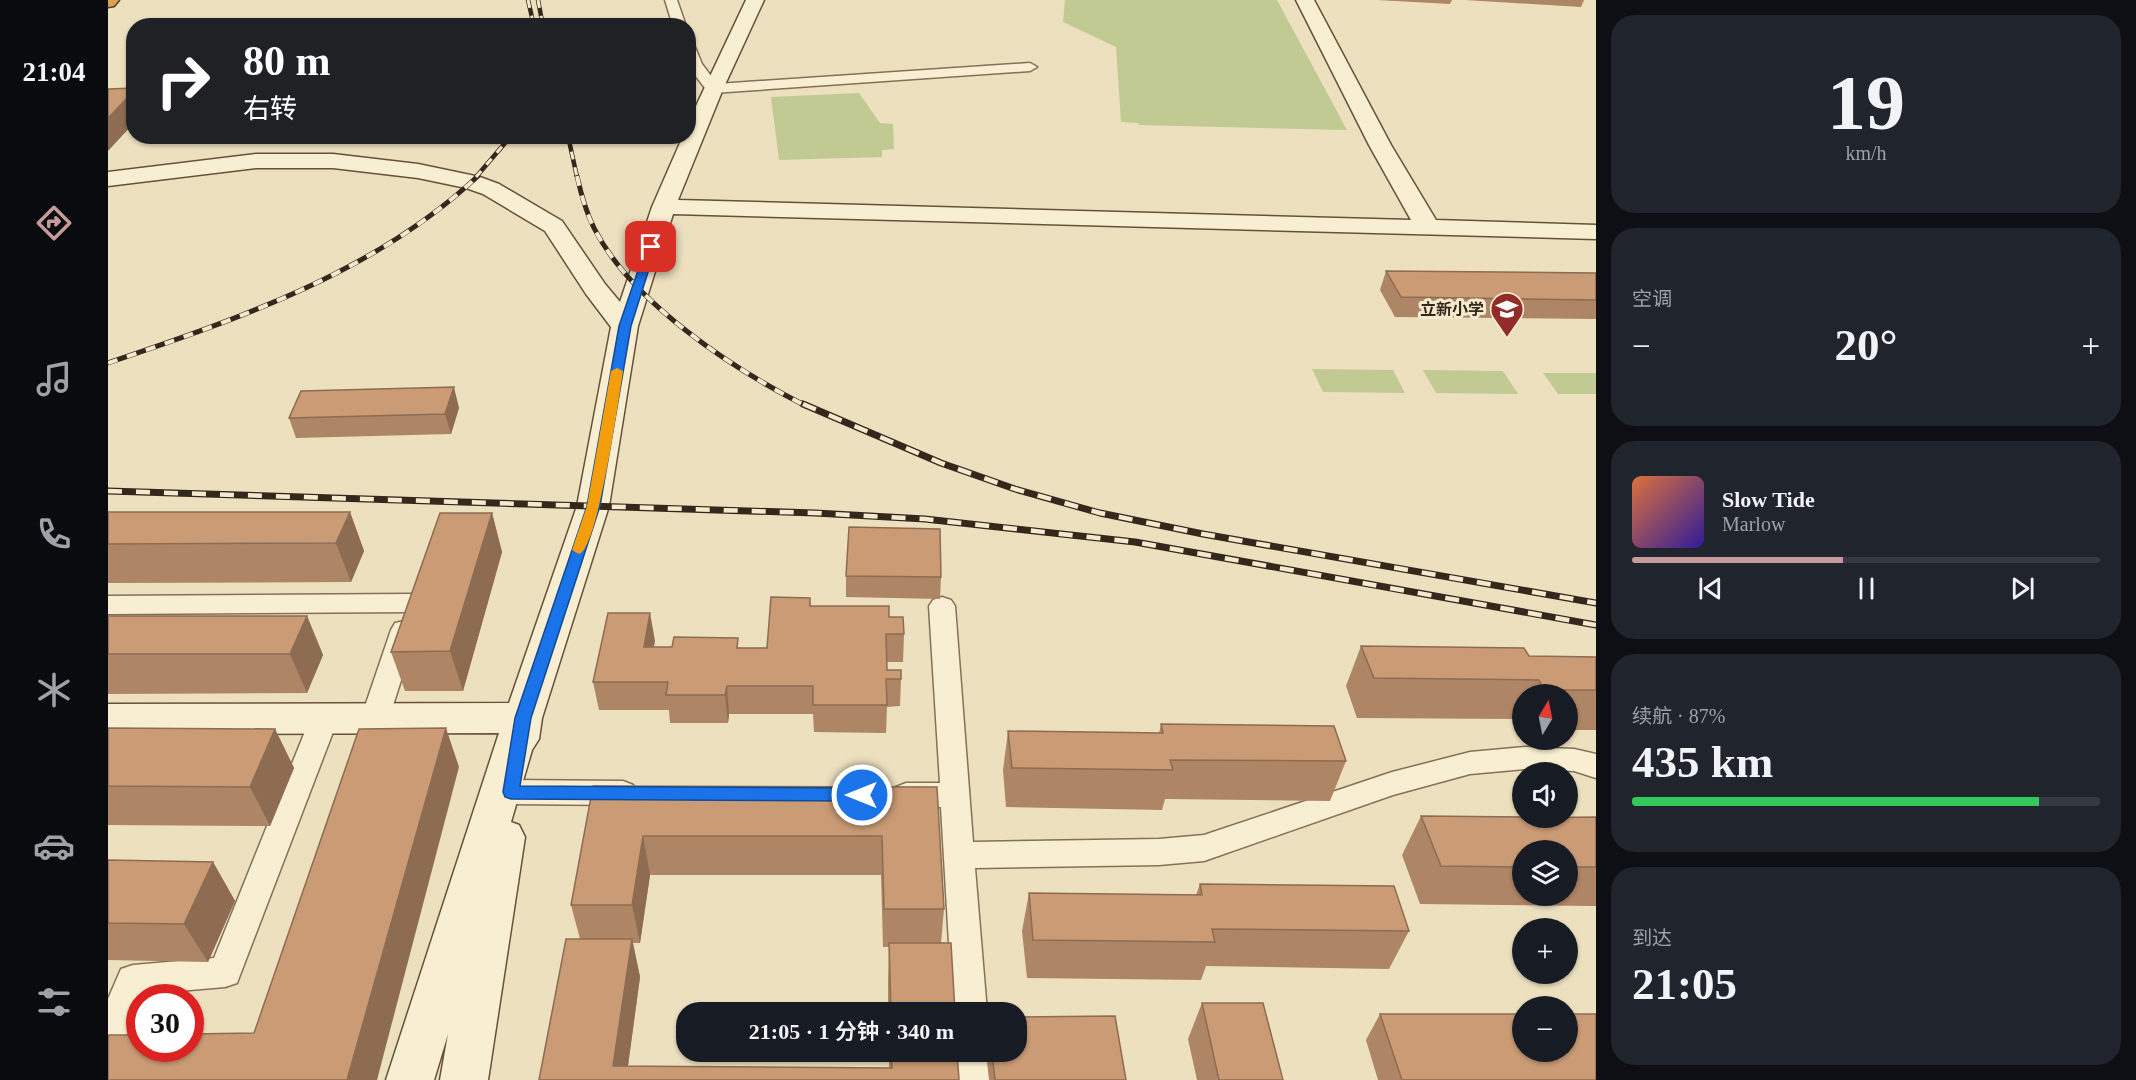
<!DOCTYPE html>
<html lang="zh">
<head>
<meta charset="utf-8">
<style>
	:root { --surface:#171b24; --page:#20242c; --text:#f1f3f6; --muted:#9ea1a6; --line:#363941; --accent:#c6999a }
	body { margin:0; font-family:"Times New Roman","Noto Sans SC",serif; background:var(--page); color:var(--text); height:100vh; display:flex; flex-direction:column; font-size:22px; white-space:nowrap }
	* { box-sizing:border-box; margin:0 }
	p { font-size:20px; color:var(--muted) }
	.icon { flex:none; width:33px; height:33px; fill:none; stroke:currentColor; stroke-width:2; stroke-linecap:round; stroke-linejoin:round }
	.map { position:relative; flex:1; overflow:hidden }
	.side { display:flex; flex-direction:column; gap:15px; padding:15px; background:#0d0f14; width:540px }
	.side>* { flex:none }
	.guide { position:absolute; left:18px; top:18px; width:570px; height:126px; border-radius:24px; box-shadow:0 2px 4px #0004; background:#202124; color:#fff; overflow:hidden }
	.needle { width:39px; rotate:10deg }
	.buttons { position:absolute; left:1404px; top:684px; display:grid; gap:12px }
	.buttons a { display:grid; place-items:center; width:66px; height:66px; border-radius:50%; background:var(--surface); box-shadow:0 2px 4px #0004; font-size:30px }
	.speed { position:absolute; left:18px; top:984px; display:flex; gap:12px; font-size:30px; font-weight:700; text-align:center }
	.speed>* { display:grid; place-content:center; width:78px; height:78px; border-radius:50%; background:var(--surface); box-shadow:0 2px 4px #0004; line-height:1 }
	.speed .limit { border:9px solid #d22; background:#fff; color:#111 }
	.pin { position:absolute; display:grid; place-items:center; width:51px; height:51px; color:#fff; margin:-26px; border-radius:12px; box-shadow:0 3px 9px #0006 }
	.me { position:absolute; width:66px; margin:-33px; rotate:270deg; stroke-linejoin:round; filter:drop-shadow(0 0 4px #0008) }
	.turn { display:flex; align-items:center; gap:21px; height:126px; padding:0 18px; font-size:27px }
	.turn .icon { width:78px; height:78px; stroke-width:2.5 }
	.turn b { display:block; font-size:42px; line-height:51px }
	.big { font-size:45px; font-weight:600; line-height:1.1 }
	.side .card { flex:1; display:flex; flex-direction:column; justify-content:center; gap:9px; min-width:0; padding:0 21px; border-radius:24px; background:var(--page) }
	.side .dial { align-items:center; gap:0 }
	.dial b { font-size:78px; line-height:1 }
	.song { display:flex; align-items:center; gap:18px }
	.cover { width:72px; height:72px; border-radius:9px; background:linear-gradient(135deg,hsl(20 70% 55%),hsl(250 70% 35%)) }
	.played { height:6px; border-radius:3px; background:linear-gradient(90deg,var(--accent) 45%,var(--line) 45%) }
	.keys { display:flex; justify-content:space-around; direction:ltr }
	.heat { display:flex; justify-content:space-between; align-items:center; font-size:33px; direction:ltr }
	.charge { height:9px; border-radius:4px; background:linear-gradient(90deg,#34c759 87%,var(--line) 0) }
	.trip { position:absolute; left:568px; top:1002px; width:351px; height:60px; border-radius:24px; background:var(--surface); box-shadow:0 2px 4px #0004; font-weight:600; line-height:60px; text-align:center }
	main { display:flex; flex:1; min-height:0 }
	.tab-bar { display:flex; flex-direction:column; width:108px; justify-content:space-around; align-items:center; background:#090b0e; color:var(--muted) }
	.tab-bar .icon { width:42px; height:42px }
	.tab-bar .active { color:var(--accent) }
	.tab-bar b { font-size:27px; color:var(--text) }
	.map>svg:first-child { display:block }
	.green { fill:#c1ca93 }
	.lines { fill:none; stroke-linecap:round; stroke-linejoin:round }
	.street-casing { stroke:#847158; stroke-width:3 }
	.secondary-casing { stroke:#66523b; stroke-width:3 }
	.highway-casing { stroke:#523f2c; stroke-width:3 }
	.street { fill:#f8eed1; fill-rule:evenodd }
	.secondary { fill:#f8eed1; fill-rule:evenodd }
	.highway { fill:#dba350; fill-rule:evenodd }
	.rail-far2-casing { stroke:#34281c; stroke-width:4.5 }
	.rail-far1-casing { stroke:#34281c; stroke-width:5 }
	.rail-casing { stroke:#34281c; stroke-width:7 }
	.rail-far2 { stroke:#f4eace; stroke-width:3; stroke-dasharray:8; stroke-linecap:butt }
	.rail-far1 { stroke:#f4eace; stroke-width:4; stroke-dasharray:10; stroke-linecap:butt }
	.rail { stroke:#f4eace; stroke-width:4.5; stroke-dasharray:14; stroke-linecap:butt }
	.wall { fill:#ae8565; fill-rule:evenodd }
	.shaded-wall { fill:#8d6c52 }
	.building { fill:#ca9b75; stroke:#8d6c52; stroke-width:1.5 }
	.route { fill:#1a73e8; stroke:#114b97; stroke-width:1.5 }
	.slow { fill:#f59e0b }
	.labels { text-anchor:middle; stroke-width:6; stroke-linejoin:round; paint-order:stroke }
	.far-poi-label { font-size:16px; font-weight:bold; fill:#34281c; stroke:#f4eace; text-anchor:end }
</style>
</head>
<body>
<main>
<nav class="tab-bar">
<b>21:04</b>
<svg class="icon active" aria-label="directions" viewBox="0 0 24 24"><path d="M12 3l9 9-9 9-9-9zM9 14v-3h6M13 9l2 2-2 2"/></svg>
<svg class="icon" aria-label="music" viewBox="0 0 24 24"><path d="M9 18V5l10-2v13"/><circle cx="6" cy="18" r="3"/><circle cx="16" cy="16" r="3"/></svg>
<svg class="icon" aria-label="phone" viewBox="0 0 24 24"><path d="M5 4h4l2 5-3 2q2 4 5 5l2-3 5 2v4C11 20 4 13 5 4z"/></svg>
<svg class="icon" aria-label="climate" viewBox="0 0 24 24"><path d="M12 3v18M4 7l16 10M4 17L20 7"/></svg>
<svg class="icon" aria-label="car" viewBox="0 0 24 24"><path d="M5 17H2v-5l4-1 3-4h7l3 4 3 1v5h-3M9 17h6M6 11h13"/><circle cx="7" cy="17" r="2"/><circle cx="17" cy="17" r="2"/></svg>
<svg class="icon" aria-label="filters" viewBox="0 0 24 24"><path d="M4 7h16M4 17h16"/><circle cx="9" cy="7" r="2"/><circle cx="15" cy="17" r="2"/></svg>
</nav>
<div class="map">
<svg width="1488" height="1080" viewBox="0 0 1488 1080">
	<rect width="100%" height="100%" fill="#ece0bf"/>
	<!-- green -->
	<path class="green" d="M957 0H1169L1239 130 1031 125 1030 123 1013 122 1008 47 955 22Z
		M751 93 772 123 785 124 786 149 774 150V157L671 160 663 97Z
		M1204 369 1285 370 1297 393 1215 392Z
		M1315 370 1395 371 1410 394 1328 393Z
		M1435 373H1488V394H1450Z"/>
	<g class="lines">
		<!-- street casing -->
		<g class="street-casing">
			<path id="street" d="M557 0H569L578 26H565Z
				M580 43 587 47 594 64 609 84 922 63 929 67 922 71 605 93 600 92 580 66Z
				M304 594 313 597 317 603 313 609 304 612 0 614V596Z
				M834 597 843 600 847 606 865 842 1051 839 1096 835 1284 772 1362 752 1417 747 1466 749 1488 754V778L1466 771 1417 769 1362 774 1285 795 1096 861 1051 865 867 868 879 1012H845L833 807H798L788 803 783 795 788 787 798 783H832L821 606 825 600Z
				M296 621 305 623 309 630 281 718 277 726 267 729 257 726 253 718 283 630 287 623Z
				M216 708 226 711 230 719 129 983 117 987 36 994 32 998V1004L12 1051 0 1056V999L13 969 25 965 106 958 202 719 206 711Z
				M403 780 515 781 525 785 530 793 525 801 515 805 403 804 393 800 388 792 393 784Z
				M848 1052H882L885 1080H849Z"/>
		</g>
		<!-- secondary casing -->
		<g class="secondary-casing">
			<path id="secondary" d="M638 0H656L615 89 570 200 1303 220 1261 145 1188 0H1206L1283 145 1328 220 1488 225V239L565 214 530 326 501 506 434 718 431 739 424 750 403 822 411 825 417 837 380 1080H332L340 1034 326 1080H278L391 733 0 734V704L401 703 469 506 503 327 478 294 437 231 375 194 358 188 310 178 225 168H148L0 186V172L148 154H225L310 164 372 177 391 184 454 221 497 284 512 302 544 207 575 136H580V123Z"/>
		</g>
		<!-- highway casing -->
		<g class="highway-casing">
			<path id="highway" d="M0 0H11L6 6 0 7Z"/>
		</g>
		<!-- street -->
		<use href="#street" class="street"/>
		<!-- secondary -->
		<use href="#secondary" class="secondary"/>
		<!-- highway -->
		<use href="#highway" class="highway"/>
		<!-- rail-far2 casing -->
		<g class="rail-far2-casing">
			<path id="rail-far2" d="M420 0 426 26
				M430 0 435 26
				M460 136 469 177
				M368 177 403 136"/>
		</g>
		<!-- rail-far1 casing -->
		<g class="rail-far1-casing">
			<path id="rail-far1" d="M469 176C473 194 478 212 486 228 524 303 625 369 698 406
				M0 363C130 319 268 272 370 176"/>
		</g>
		<!-- rail casing -->
		<g class="rail-casing">
			<path id="rail" d="M695 404 833 463 907 489 992 513 1095 534 1488 603
				M0 491 707 513 817 519 1027 542 1488 625"/>
		</g>
		<!-- rail-far2 -->
		<use href="#rail-far2" class="rail-far2"/>
		<!-- rail-far1 -->
		<use href="#rail-far1" class="rail-far1"/>
		<!-- rail -->
		<use href="#rail" class="rail"/>
	</g>
	<!-- wall -->
	<path class="wall" d="M1269 0H1344L1342 4Z
		M1357 0H1476L1473 7Z
		M1278 271 1488 273V319L1287 317 1272 290Z
		M351 408 343 434 188 438 181 418Z
		M0 512H242L256 551 243 582 0 583Z
		M384 513 394 552 355 691H297L283 652Z
		M738 576 833 577 832 599 738 597Z
		M702 598 703 606 781 617 796 634 795 662H779V670L793 679 792 706 779 707 778 733 706 732 705 714H621L620 723H562L561 710H491L485 682 547 641 545 647 659 648Z
		M0 616H199L215 655 199 693 0 694Z
		M1253 646 1421 656 1488 657V730H1460V694H1414V729L1410 719 1249 718 1238 686Z
		M1053 724 1238 761 1222 801 1057 799 1054 810 898 807 895 770 900 731 1051 733Z
		M0 728 167 729 186 768 162 826 0 825Z
		M485 786 829 787 836 909 833 943 847 1012H780V980L781 947H775L773 875H542L532 943H525L532 977 520 1066 781 1068V1052H849L851 1080H431L472 939 463 905Z
		M1313 816 1488 817V906L1312 904 1294 855ZM1414 850H1460V896H1414Z
		M0 860 105 862 127 901 100 962 0 960Z
		M1092 884 1301 931 1281 969 1098 966 1093 980 919 978 914 931 921 893 1088 895Z
		M1094 1003 1175 1080H1089L1080 1039Z
		M1272 1014 1488 1080H1270L1258 1040Z
		M878 1052H909L1018 1080H881Z"/>
	<!-- shaded-wall -->
	<path class="shaded-wall" d="M26 91V123L0 151V118Z
		M346 387 351 408 343 434 337 414Z
		M242 512 256 551 243 582 228 543Z
		M384 513 394 552 355 691 342 651Z
		M542 613 547 641 541 675 536 647Z
		M199 616 215 655 199 693 182 654Z
		M619 686 621 714 620 723 617 695Z
		M338 728 351 767 269 1080H239Z
		M167 729 186 768 162 826 142 787Z
		M535 836 542 875 532 943 524 905Z
		M105 862 127 901 100 962 76 924Z
		M524 939 532 977 518 1080 505 1066Z"/>
	<!-- building -->
	<path class="building" d="M26 88V91L0 118V89Z
		M1278 271 1488 273V300L1293 297Z
		M346 387 337 414 181 418 193 391Z
		M0 512H242L228 543 0 544Z
		M332 513H384L342 651 283 652Z
		M741 527 832 529 833 577 738 576Z
		M663 597 702 598V606H781V617H795L796 634H778L779 670H793V679H778L779 705H705V686H619L617 695H558L560 682H485L500 613H542L536 647H564L566 637 630 638 629 648H659Z
		M0 616H199L182 654H0Z
		M1253 646 1416 648 1421 656 1488 657V690H1436L1431 680 1266 678Z
		M1053 724 1226 726 1238 761 1062 760 1065 770 904 768 900 731 1055 733Z
		M0 728 167 729 142 787 0 786Z
		M338 728 239 1080H0V1038L1 1035H32V1048H82V1034L146 1033 251 729Z
		M485 786 829 787 836 909H776L774 836H535L524 905H463Z
		M1313 816 1414 817V818L1488 817V867H1460V850H1414V867L1333 866Z
		M0 860 105 862 76 924 0 923Z
		M1092 884 1286 886 1301 931 1104 929 1107 942 925 940 921 893 1094 895Z
		M458 939H524L505 1066 784 1068 783 1052H849L851 1080H431Z
		M781 943H843L847 1012H783Z
		M1094 1003H1155L1175 1080H1111Z
		M1272 1014H1414V1052H1460V1014H1488V1080H1294Z
		M1007 1016 1018 1080H887L884 1052H909V1017Z"/>
	<!-- route -->
	<path class="route" d="M543 244 548 247 523 326 492 506 423 718 412 786 754 788 760 790 762 795 760 799 754 801 403 799 397 797 395 792 407 718 479 506 511 326 538 247Z"/>
	<!-- slow -->
	<path class="slow" d="M509 368 515 371C511 397 490 549 471 554L464 550 479 506 503 371Z"/>
	<!-- icons -->
	<defs>
		<g id="school-pin" transform="scale(1.725)"><path d="M0 17L-7.5 6A9.5 9.5 0 1 1 7.5 6Z" fill="#922c29" stroke="#f4eace"/><path d="M0-5L7-2L0 1L-7-2ZM-4 1L0 2.5L4 1V4Q0 6-4 4Z" fill="#fff"/></g>
	</defs>
	<g fill-rule="evenodd">
		<use href="#school-pin" x="1399" y="309"/>
	</g>
	<g class="labels">
		<!-- far-poi labels -->
		<g class="far-poi-label">
			<text x="1376" y="315">立新小学</text>
		</g>
	</g>
</svg>
<div class="buttons">
<a><svg class="needle" viewBox="-14 -14 28 28"><path d="M0-13l5 13h-10z" fill="#e53935"/><path d="M0 13l5-13h-10z" fill="#9ea1a6"/></svg></a>
<a><svg class="icon" aria-label="sound" viewBox="0 0 24 24"><path d="M4 9h4l5-4v14l-5-4H4zM17 9q2 3 0 6"/></svg></a>
<a><svg class="icon" aria-label="layers" viewBox="0 0 24 24"><path d="M12 4l9 5-9 5-9-5zM3 14l9 5 9-5"/></svg></a>
<a>+</a>
<a>−</a>
</div>
<div class="speed"><div class="limit">30</div></div>
<div class="pin" style="left:543px;top:247px;background:#d93025"><svg class="icon" aria-label="arrive" viewBox="0 0 24 24"><path d="M6 21V4h12l-3 4 3 4H6"/></svg></div>
<svg class="me" style="left:754px;top:795px" viewBox="-20 -20 40 40"><circle r="17" fill="#1a73e8" stroke="#fff" stroke-width="3"/><path d="M0-11L8 9 0 5-8 9z" fill="#fff"/></svg>
<div class="trip">21:05 · 1 分钟 · 340 m</div>
<div class="guide">
<div class="turn"><svg class="icon" aria-label="right" viewBox="0 0 24 24"><path d="M7 20v-9h11M14 6l5 5-5 5"/></svg><div><b>80 m</b>右转</div></div>
</div>
</div>
<section class="side">
<div class="card dial"><b>19</b><p>km/h</p></div>
<div class="card"><p>空调</p>
<div class="heat"><a>−</a><b class="big">20°</b><a>+</a></div>
</div>
<div class="card">
<div class="song"><i class="cover"></i><div><b>Slow Tide</b><p>Marlow</p></div></div>
<div class="played"></div>
<div class="keys"><svg class="icon" aria-label="previous" viewBox="0 0 24 24"><path d="M18 5L8 12l10 7zM5 5v14"/></svg><svg class="icon" aria-label="pause" viewBox="0 0 24 24"><path d="M8 5v14M16 5v14"/></svg><svg class="icon" aria-label="next" viewBox="0 0 24 24"><path d="M6 5l10 7-10 7zM19 5v14"/></svg></div>
</div>
<div class="card"><p>续航 · 87%</p><b class="big">435 km</b><div class="charge"></div></div>
<div class="card"><p>到达</p><b class="big">21:05</b></div>
</section>
</main>
</body>
</html>
